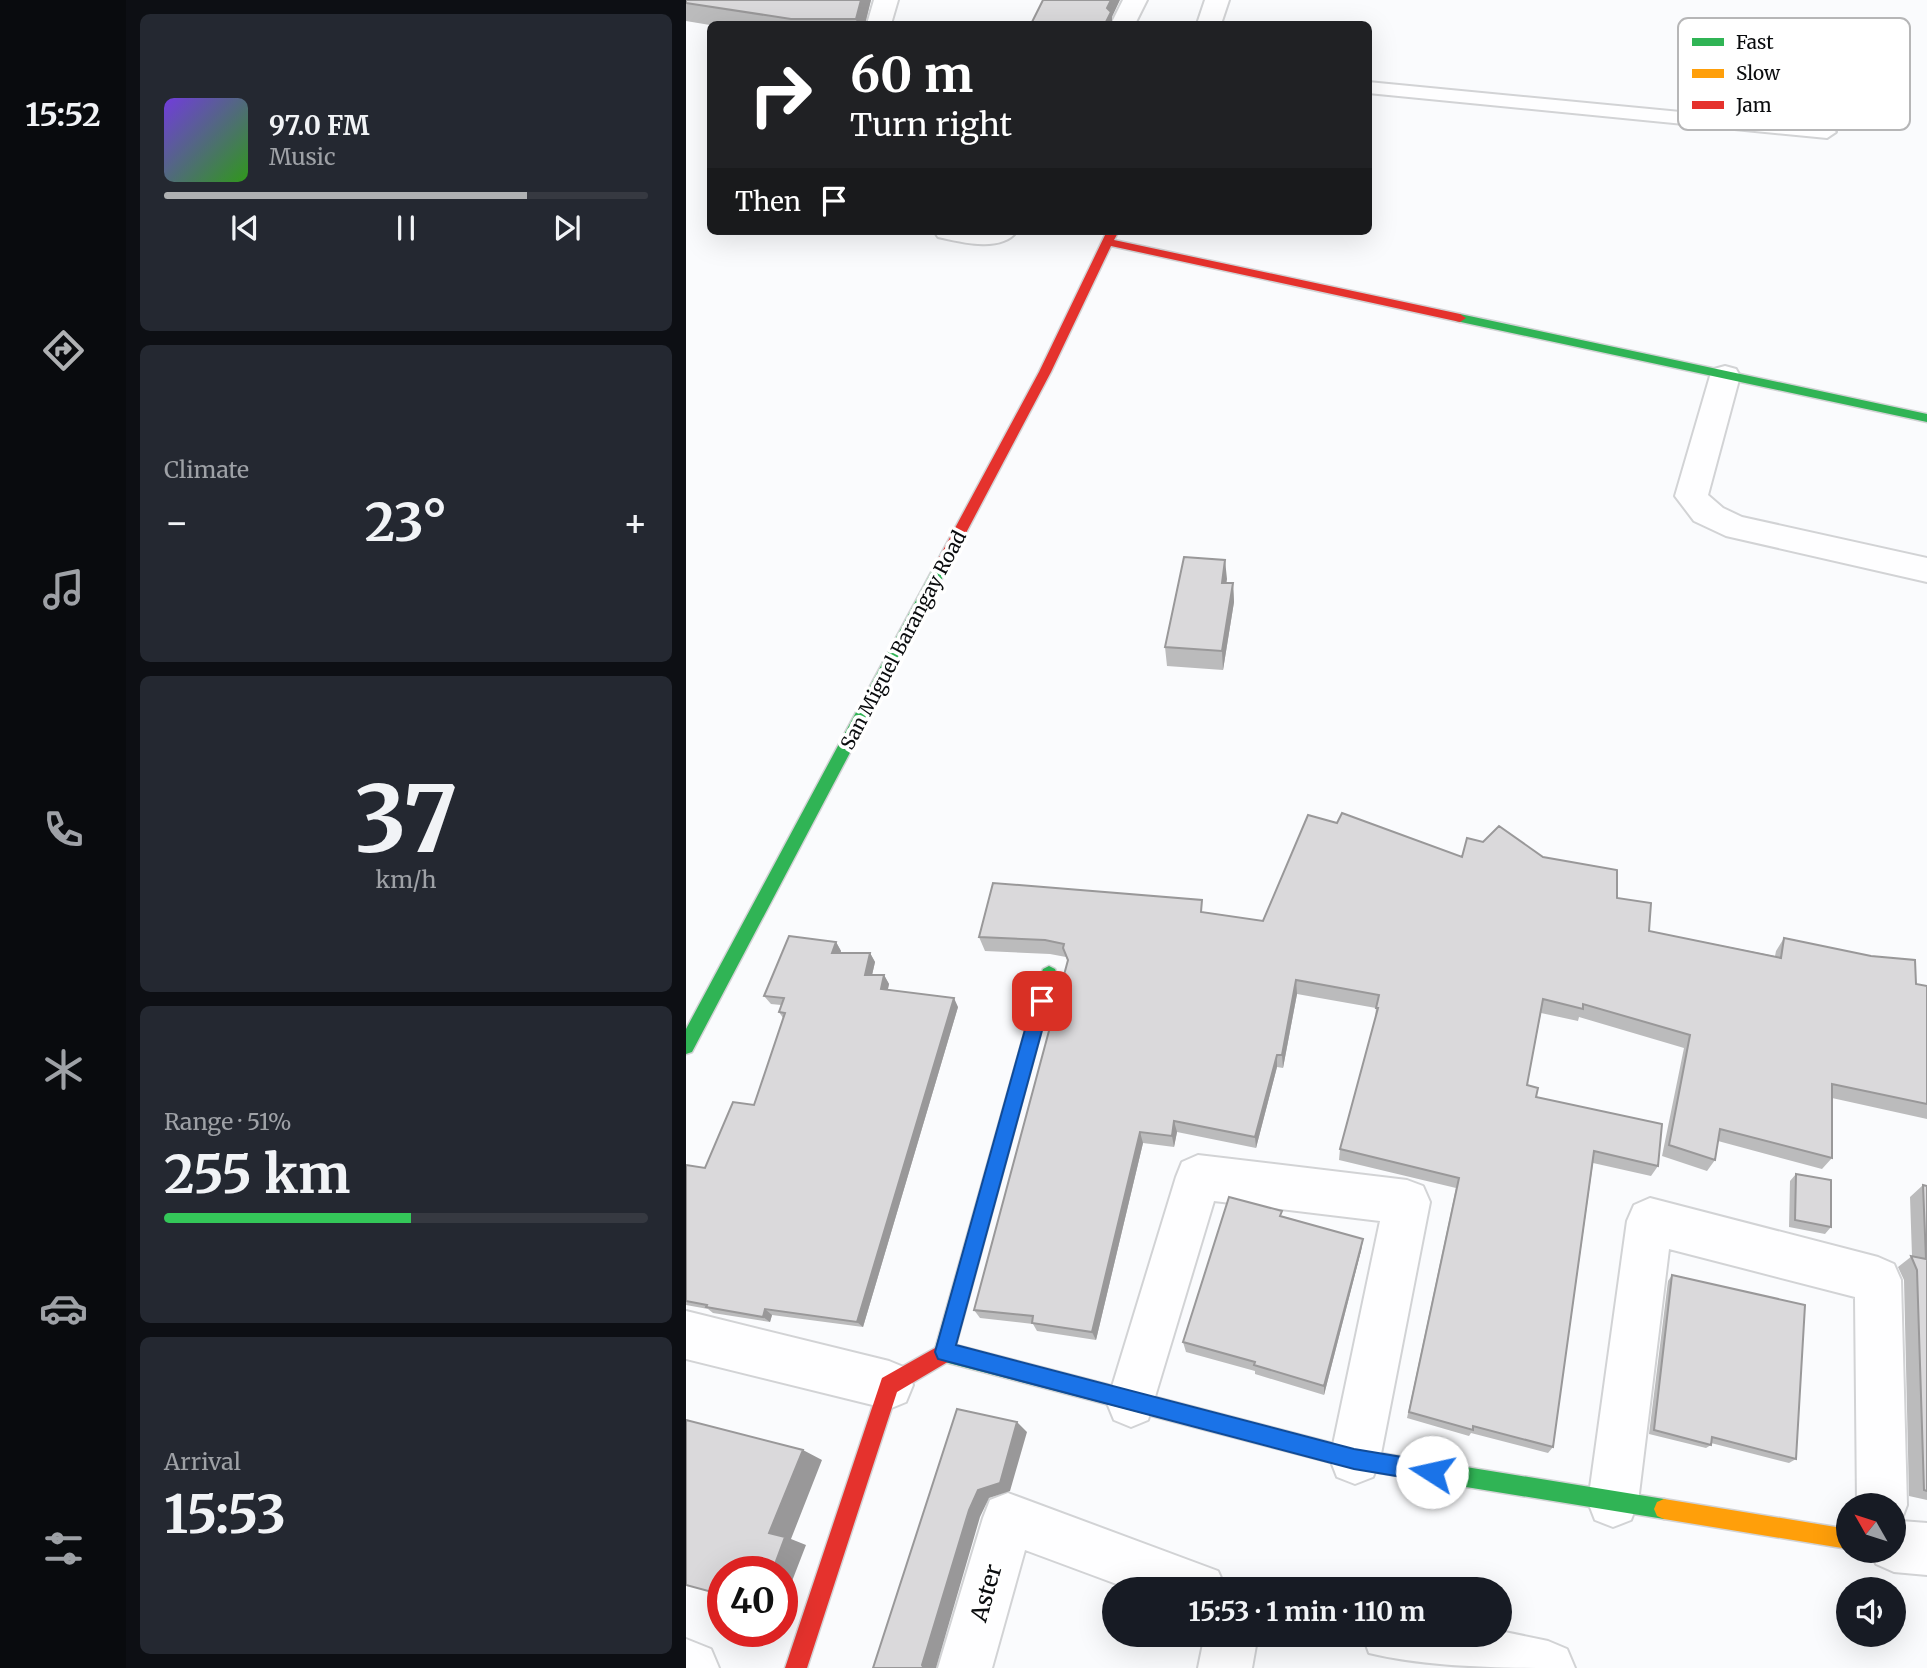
<!DOCTYPE html>
<html lang="en">
<head>
<meta charset="utf-8">
<style>
	:root { --surface:#171b24; --page:#242831; --text:#f1f3f6; --muted:#9ea1a6; --line:#363941; --accent:#afb1b3 }
	body { margin:0; font-family:Merriweather,serif; background:var(--page); color:var(--text); height:100vh; display:flex; flex-direction:column; font-size:26px; white-space:nowrap }
	* { box-sizing:border-box; margin:0 }
	p { font-size:23px; color:var(--muted) }
	.icon { flex:none; width:38px; height:38px; fill:none; stroke:currentColor; stroke-width:2; stroke-linecap:round; stroke-linejoin:round }
	.map { position:relative; flex:1; overflow:hidden }
	.sheet { display:flex; flex-direction:column; gap:14px; padding:14px; background:#0d0f14; width:560px }
	.sheet>* { flex:none }
	.hud { position:absolute; left:21px; top:21px; width:665px; height:214px; border-radius:10px; box-shadow:0 7px 28px #0002; background:#202124; color:#fff; overflow:hidden }
	.needle { width:46px; rotate:309deg }
	.tools { position:absolute; left:1150px; top:1493px; display:grid; gap:14px }
	.tools a { display:grid; place-items:center; width:70px; height:70px; border-radius:50%; background:var(--surface); box-shadow:0 7px 28px #0002; font-size:35px }
	.speed { position:absolute; left:21px; top:1556px; display:flex; gap:14px; font-size:35px; font-weight:700; text-align:center }
	.speed>* { display:grid; place-content:center; width:91px; height:91px; border-radius:50%; background:var(--surface); box-shadow:0 7px 28px #0002; line-height:1 }
	.speed .limit { border:10px solid #d22; background:#fff; color:#111 }
	.pin { position:absolute; display:grid; place-items:center; width:60px; height:60px; color:#fff; margin:-30px; border-radius:14px; box-shadow:0 4px 10px #0006 }
	.me { position:absolute; width:77px; margin:-38px; rotate:280deg; stroke-linejoin:round; filter:drop-shadow(0 0 5px #0008) }
	.turn { display:flex; align-items:center; gap:24px; height:147px; padding:0 28px; font-size:32px }
	.turn .icon { width:91px; height:91px; stroke-width:2.5 }
	.turn b { display:block; font-size:49px; line-height:60px }
	.then { display:flex; align-items:center; height:66px; padding:0 28px; background:#0003; gap:14px; font-size:26px }
	.big { font-size:52px; font-weight:700; line-height:1.1 }
	.sheet .tile { flex:1; display:flex; flex-direction:column; justify-content:center; gap:10px; min-width:0; padding:0 24px; border-radius:10px; background:var(--page) }
	.sheet .dial { align-items:center; gap:0 }
	.dial b { font-size:91px; line-height:1 }
	.song { display:flex; align-items:center; gap:21px }
	.cover { width:84px; height:84px; border-radius:10px; background:linear-gradient(135deg,hsl(260 70% 55%),hsl(110 70% 35%)) }
	.played { height:7px; border-radius:4px; background:linear-gradient(90deg,var(--accent) 75%,var(--line) 75%) }
	.keys { display:flex; justify-content:space-around; direction:ltr }
	.heat { display:flex; justify-content:space-between; align-items:center; font-size:38px; direction:ltr }
	.charge { height:10px; border-radius:5px; background:linear-gradient(90deg,#34c759 51%,var(--line) 0) }
	.trip { position:absolute; left:416px; top:1577px; width:410px; height:70px; border-radius:35px; background:var(--surface); box-shadow:0 7px 28px #0002; font-weight:700; line-height:70px; text-align:center }
	main { display:flex; flex:1; min-height:0 }
	.menu { display:flex; flex-direction:column; width:126px; justify-content:space-around; align-items:center; background:#090b0e; color:var(--muted) }
	.menu .icon { width:49px; height:49px }
	.menu .on { color:var(--accent) }
	.menu b { font-size:32px; color:var(--text) }
	.map>svg:first-child { display:block }
	.lines { fill:none; stroke-linecap:round; stroke-linejoin:round }
	.lane-casing { stroke:#d2d3d5; stroke-width:4 }
	.street-casing { stroke:#d2d3d5; stroke-width:4 }
	.fast-casing { stroke:#d2d3d5; stroke-width:3 }
	.slow-casing { stroke:#d2d3d5; stroke-width:3 }
	.jam-casing { stroke:#d2d3d5; stroke-width:3 }
	.lane { fill:#fefeff; fill-rule:evenodd }
	.street { fill:#fefeff; fill-rule:evenodd }
	.fast { fill:#30b455; fill-rule:evenodd }
	.slow { fill:#ff9f0a; fill-rule:evenodd }
	.jam { fill:#e5322d; fill-rule:evenodd }
	.wall { fill:#bbbbbc }
	.shaded-wall { fill:#999899 }
	.building { fill:#dad9db; stroke:#999899; stroke-width:2 }
	.route { fill:#1a73e8; stroke:#114b97; stroke-width:2 }
	.labels { text-anchor:middle; stroke-width:7; stroke-linejoin:round; paint-order:stroke }
	.street-label { font-size:19px; fill:#0a0c0e; stroke:#fff }
	.near-street-label { font-size:23px; fill:#0a0c0e; stroke:#fff }
	.key { fill:#fff; stroke:#b6b6b7; stroke-width:2 }
	.key-label { font-size:19px; fill:#0a0c0e }
</style>
</head>
<body>
<main>
<nav class="menu">
<b>15:52</b>
<svg class="icon on" aria-label="directions" viewBox="0 0 24 24"><path d="M12 3l9 9-9 9-9-9zM9 14v-3h6M13 9l2 2-2 2"/></svg>
<svg class="icon" aria-label="music" viewBox="0 0 24 24"><path d="M9 18V5l10-2v13"/><circle cx="6" cy="18" r="3"/><circle cx="16" cy="16" r="3"/></svg>
<svg class="icon" aria-label="phone" viewBox="0 0 24 24"><path d="M5 4h4l2 5-3 2q2 4 5 5l2-3 5 2v4C11 20 4 13 5 4z"/></svg>
<svg class="icon" aria-label="climate" viewBox="0 0 24 24"><path d="M12 3v18M4 7l16 10M4 17L20 7"/></svg>
<svg class="icon" aria-label="car" viewBox="0 0 24 24"><path d="M5 17H2v-5l4-1 3-4h7l3 4 3 1v5h-3M9 17h6M6 11h13"/><circle cx="7" cy="17" r="2"/><circle cx="17" cy="17" r="2"/></svg>
<svg class="icon" aria-label="filters" viewBox="0 0 24 24"><path d="M4 7h16M4 17h16"/><circle cx="9" cy="7" r="2"/><circle cx="15" cy="17" r="2"/></svg>
</nav>
<section class="sheet">
<div class="tile">
<div class="song"><i class="cover"></i><div><b>97.0 FM</b><p>Music</p></div></div>
<div class="played"></div>
<div class="keys"><svg class="icon" aria-label="previous" viewBox="0 0 24 24"><path d="M18 5L8 12l10 7zM5 5v14"/></svg><svg class="icon" aria-label="pause" viewBox="0 0 24 24"><path d="M8 5v14M16 5v14"/></svg><svg class="icon" aria-label="next" viewBox="0 0 24 24"><path d="M6 5l10 7-10 7zM19 5v14"/></svg></div>
</div>
<div class="tile"><p>Climate</p>
<div class="heat"><a>−</a><b class="big">23°</b><a>+</a></div>
</div>
<div class="tile dial"><b>37</b><p>km/h</p></div>
<div class="tile"><p>Range · 51%</p><b class="big">255 km</b><div class="charge"></div></div>
<div class="tile"><p>Arrival</p><b class="big">15:53</b></div>
</section>
<div class="map">
<svg width="1241" height="1668" viewBox="0 0 1241 1668">
	<rect width="100%" height="100%" fill="#fafbfd"/>
	<g class="lines">
		<!-- lane casing -->
		<g class="lane-casing">
			<path id="lane" d="M682 82 1141 126 1150 132 1141 138 682 93Z"/>
		</g>
		<!-- street casing -->
		<g class="street-casing">
			<path id="street" d="M188 0H212L205 24H181Z
				M437 0H461L449 24H425Z
				M519 0H543L535 24H511Z
				M248 231H331C316 253 274 242 252 237Z
				M1039 366 1050 369 1054 376 1022 495 1037 508 1056 517 1241 558V582L1040 536 1008 521 989 496 1024 376 1028 369Z
				M512 1155 721 1180 737 1186 744 1202 694 1459 687 1477 669 1484 651 1477 644 1459 694 1221 528 1201 462 1420 445 1427 428 1420 421 1403 490 1177 496 1162Z
				M964 1198 1192 1257 1208 1264 1215 1280 1221 1505 1215 1521 1241 1523V1575L1208 1572 1190 1564 1184 1550H1208V1505H1171L1169 1297 983 1249 952 1502 945 1520 927 1527 909 1520 902 1502 941 1221 948 1205Z
				M0 1311 203 1361 220 1368 227 1385 220 1402 203 1409 0 1359Z
				M322 1493 532 1571 540 1589H444L339 1550 306 1668H252L297 1518 304 1500Z
				M814 1631 862 1641 881 1649 889 1668C823 1668 745 1668 683 1653L676 1634H814Z
				M519 1634H572L566 1668H512Z
				M0 1639 25 1649 33 1668H0Z"/>
		</g>
		<!-- fast casing -->
		<g class="fast-casing">
			<path id="fast" d="M774 314 1241 414V422L770 321 768 318Z
				M255 562 262 567 6 1052 0 1054V1029L248 567Z
				M363 966 369 969 371 974 270 1345 669 1449 978 1499 985 1502 988 1509 985 1516 978 1519 669 1469 251 1360 248 1353 355 974 357 969Z"/>
		</g>
		<!-- slow casing -->
		<g class="slow-casing">
			<path id="slow" d="M978 1499 1162 1529V1549L978 1519 971 1516 968 1509 971 1502Z"/>
		</g>
		<!-- jam casing -->
		<g class="jam-casing">
			<path id="jam" d="M421 231H433L428 240 774 314 780 318 774 322 425 246 365 372 262 567 255 572 250 571 248 567 353 372Z
				M258 1343 265 1346 268 1353 265 1360 211 1392 121 1668H99L196 1378Z"/>
		</g>
		<!-- lane -->
		<use href="#lane" class="lane"/>
		<!-- street -->
		<use href="#street" class="street"/>
		<!-- fast -->
		<use href="#fast" class="fast"/>
		<!-- slow -->
		<use href="#slow" class="slow"/>
		<!-- jam -->
		<use href="#jam" class="jam"/>
	</g>
	<!-- wall -->
	<path class="wall" d="M0 0H185L179 24 24 25 0 21Z
		M539 560 540 583H547L548 602 537 670 481 666 479 647Z
		M776 857H857L931 898 963 931 1089 956 1090 951 1098 938 1230 984 1241 986V1119L1146 1098V1158L1136 1169 1032 1141 1029 1160 1021 1171 976 1156 998 1048 893 1017 892 1021 855 1013 841 1085 850 1097 972 1166 965 1176 907 1163 867 1447 862 1453 785 1433 783 1436 721 1418 770 1188 653 1160 654 1149 689 1020 690 1008 611 994 597 1068 591 1067 570 1148 491 1132 488 1147 457 1143 410 1340 351 1331 347 1324 294 1318 288 1310 382 962 380 957 364 954 299 951 293 937 518 912 577 921Z
		M150 942 155 951 154 953H184L189 962 186 975H198L203 984 202 989 272 1007 177 1327 86 1315 84 1322 27 1313 22 1309 0 1305V1165L19 1168 68 1105 97 1018 93 1012 95 1005 85 1004 78 996Z
		M1110 1174 1145 1227 1139 1234 1103 1227 1104 1181Z
		M1237 1185 1241 1186V1500L1223 1496 1218 1280 1212 1267 1226 1256 1224 1197Z
		M596 1216 677 1239 675 1251 638 1395 569 1374V1371L500 1352 497 1342Z
		M986 1275 1110 1459 1103 1463 1025 1443V1445L1020 1448 963 1434 982 1281Z"/>
	<!-- shaded-wall -->
	<path class="shaded-wall" d="M175 0H185L179 24H171L170 19Z
		M425 0H434L426 17V24H419L421 8Z
		M539 560 541 579 538 602 536 583Z
		M547 583 548 602 537 670 536 651Z
		M150 942 155 951 151 962 146 953Z
		M184 953 189 962 184 984 179 975Z
		M198 975 203 984 200 997 195 989Z
		M610 980 611 994 597 1068 596 1055Z
		M268 998 272 1007 177 1327 171 1322Z
		M591 1055V1067L570 1148 569 1137Z
		M488 1121 491 1132 488 1147 486 1136Z
		M454 1132 457 1143 410 1340 406 1332Z
		M677 1239 675 1251 638 1395V1386Z
		M79 1309 86 1315 84 1322 77 1317Z
		M331 1422 341 1432 324 1491 303 1498 294 1517 250 1668H238L236 1665 283 1510 292 1490Z
		M117 1450 136 1460 105 1539 120 1545 96 1607V1572H86L83 1533Z"/>
	<!-- building -->
	<path class="building" d="M0 0H175L170 19H105L0 3Z
		M357 0H425L421 8 425 12 419 24H345Z
		M498 557 539 560 536 583H547L536 651 479 647Z
		M656 813 776 857 781 838 797 842 813 826 857 857 931 870V898L965 903 963 931 1095 958 1098 938 1185 956 1229 960 1230 984 1241 986V1104L1146 1084V1158L1034 1129 1029 1160 983 1145 1004 1035 897 1004V1009L857 999 841 1085 852 1088 850 1097 976 1124 972 1166 908 1151 867 1447 787 1426V1430L723 1412 773 1178 654 1149 692 1008H690L693 995 610 980 596 1055H591L569 1137 488 1121 486 1136 454 1132 406 1332 346 1323 347 1316 288 1310 382 960 377 948 378 944 359 940 293 937 307 883 516 900 515 912 577 921 622 815 651 823Z
		M103 936 150 942 146 953H184L179 975H198L195 989 268 998 171 1322 79 1309 77 1317 20 1307 21 1305 0 1301V1165L19 1168 47 1102 68 1105 99 1013 93 1012 98 998 78 996Z
		M1110 1174 1145 1180V1227L1109 1220Z
		M1237 1185 1241 1186V1491L1238 1490 1231 1270 1225 1256 1240 1259Z
		M543 1197 596 1211 594 1216 677 1239 638 1386 568 1365 569 1362 497 1342Z
		M986 1275 1119 1305 1110 1459 1026 1437 1025 1445 968 1430Z
		M271 1409 331 1422 314 1483 292 1490 283 1510 236 1665 238 1668H187Z
		M0 1420 117 1450 83 1533 99 1537 86 1572H37V1595L0 1585Z"/>
	<!-- route -->
	<path class="route" d="M356 994 362 996 364 1001 270 1345 668 1449 746 1462 754 1465 757 1472 754 1479 746 1482 668 1469 252 1359 249 1352 347 1001 350 996Z"/>
	<g class="labels">
		<!-- street labels -->
		<g class="street-label">
			<text transform="translate(217 640) rotate(-62)" y="7">San Miguel Barangay Road</text>
		</g>
		<!-- near-street labels -->
		<g class="near-street-label">
			<text transform="translate(300 1593) rotate(-74)" y="8">Aster</text>
		</g>
	</g>
	<!-- legend -->
	<rect x="992" y="18" width="232" height="112" rx="10" class="key"/>
	<rect x="1006" y="38" width="32" height="8" fill="#30b455"/>
	<rect x="1006" y="69" width="32" height="9" fill="#ff9f0a"/>
	<rect x="1006" y="101" width="32" height="8" fill="#e5322d"/>
	<g class="key-label">
		<text x="1050" y="49">Fast</text>
		<text x="1050" y="80">Slow</text>
		<text x="1050" y="112">Jam</text>
	</g>
</svg>
<div class="tools">
<a><svg class="needle" viewBox="-14 -14 28 28"><path d="M0-13l5 13h-10z" fill="#e53935"/><path d="M0 13l5-13h-10z" fill="#9ea1a6"/></svg></a>
<a><svg class="icon" aria-label="sound" viewBox="0 0 24 24"><path d="M4 9h4l5-4v14l-5-4H4zM17 9q2 3 0 6"/></svg></a>
</div>
<div class="speed"><div class="limit">40</div></div>
<div class="pin" style="left:356px;top:1001px;background:#d93025"><svg class="icon" aria-label="arrive" viewBox="0 0 24 24"><path d="M6 21V4h12l-3 4 3 4H6"/></svg></div>
<svg class="me" style="left:746px;top:1472px" viewBox="-20 -20 40 40"><circle r="19" fill="#fff"/><path d="M0-13L10 11 0 6-10 11z" fill="#1a73e8"/></svg>
<div class="trip">15:53 · 1 min · 110 m</div>
<div class="hud">
<div class="turn"><svg class="icon" aria-label="right" viewBox="0 0 24 24"><path d="M7 20v-9h11M14 6l5 5-5 5"/></svg><div><b>60 m</b>Turn right</div></div>
<div class="then">Then<svg class="icon" aria-label="arrive" viewBox="0 0 24 24"><path d="M6 21V4h12l-3 4 3 4H6"/></svg></div>
</div>
</div>
</main>
</body>
</html>
